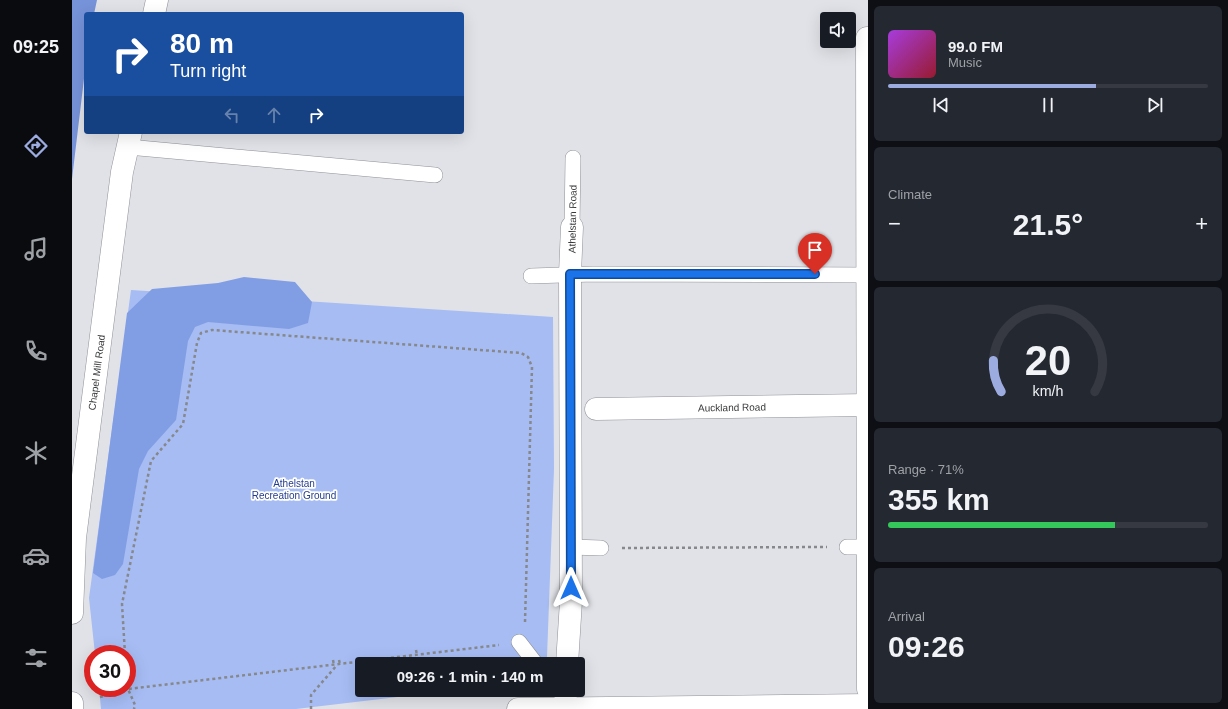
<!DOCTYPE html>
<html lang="en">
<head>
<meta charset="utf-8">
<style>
	:root { --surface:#171b24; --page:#242831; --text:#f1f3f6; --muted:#9ea1a6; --line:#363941; --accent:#9cace1 }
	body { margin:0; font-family:Arial,sans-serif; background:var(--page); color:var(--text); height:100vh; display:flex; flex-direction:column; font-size:15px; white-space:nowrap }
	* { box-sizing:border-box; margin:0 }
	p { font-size:13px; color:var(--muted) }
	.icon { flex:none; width:22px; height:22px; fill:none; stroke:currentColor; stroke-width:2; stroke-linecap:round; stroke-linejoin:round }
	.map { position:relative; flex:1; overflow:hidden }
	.details { display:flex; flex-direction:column; gap:6px; padding:6px; background:#0d0f14; width:360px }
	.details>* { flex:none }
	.hud { position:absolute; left:12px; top:12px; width:380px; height:122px; border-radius:4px; box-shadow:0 4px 16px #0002; background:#1a4fa0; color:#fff; overflow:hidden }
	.buttons { position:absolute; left:748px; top:12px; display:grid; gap:8px }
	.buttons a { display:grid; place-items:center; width:36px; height:36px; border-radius:4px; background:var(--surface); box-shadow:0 4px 16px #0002; font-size:20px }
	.speed { position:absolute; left:12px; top:645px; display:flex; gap:8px; font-size:20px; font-weight:700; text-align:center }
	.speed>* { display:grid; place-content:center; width:52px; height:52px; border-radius:50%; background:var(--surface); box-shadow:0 4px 16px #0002; line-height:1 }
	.speed .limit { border:6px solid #d22; background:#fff; color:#111 }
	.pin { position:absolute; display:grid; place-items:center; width:34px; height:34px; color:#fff; margin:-41px -17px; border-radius:50% 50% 50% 0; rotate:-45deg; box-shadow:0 0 4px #0007 }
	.pin .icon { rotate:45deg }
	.me { position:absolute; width:44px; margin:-22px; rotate:0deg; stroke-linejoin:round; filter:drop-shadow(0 0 3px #0008) }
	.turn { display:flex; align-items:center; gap:14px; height:84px; padding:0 20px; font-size:18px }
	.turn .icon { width:52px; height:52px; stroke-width:2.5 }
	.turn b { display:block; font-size:28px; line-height:34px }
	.lanes { display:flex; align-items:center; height:38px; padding:0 20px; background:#0003; justify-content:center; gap:20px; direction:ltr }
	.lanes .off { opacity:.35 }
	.big { font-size:30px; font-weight:700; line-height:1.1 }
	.details .card { flex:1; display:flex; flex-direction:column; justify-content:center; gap:6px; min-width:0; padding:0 14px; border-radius:6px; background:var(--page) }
	.details .dial { align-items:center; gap:0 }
	.dial svg { height:104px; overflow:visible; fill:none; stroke:var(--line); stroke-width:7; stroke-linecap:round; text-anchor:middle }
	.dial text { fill:var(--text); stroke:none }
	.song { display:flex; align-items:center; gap:12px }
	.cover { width:48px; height:48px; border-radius:6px; background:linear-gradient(135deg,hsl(280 70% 55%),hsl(350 70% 35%)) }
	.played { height:4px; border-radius:2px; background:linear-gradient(90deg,var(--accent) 65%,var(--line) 65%) }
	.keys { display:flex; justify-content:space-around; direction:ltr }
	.heat { display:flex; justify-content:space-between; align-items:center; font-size:22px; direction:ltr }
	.charge { height:6px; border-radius:3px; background:linear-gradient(90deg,#34c759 71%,var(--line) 0) }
	.trip { position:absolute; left:283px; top:657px; width:230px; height:40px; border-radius:4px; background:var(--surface); box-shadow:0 4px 16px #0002; font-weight:700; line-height:40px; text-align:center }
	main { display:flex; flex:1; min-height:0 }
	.tabs { display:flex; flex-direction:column; width:72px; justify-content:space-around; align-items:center; background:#090b0e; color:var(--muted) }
	.tabs .icon { width:28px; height:28px }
	.tabs .active { color:var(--accent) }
	.tabs b { font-size:18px; color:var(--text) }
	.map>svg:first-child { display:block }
	.green { fill:#a6bcf3 }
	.forest { fill:#819ee5 }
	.water { fill:#7692d8 }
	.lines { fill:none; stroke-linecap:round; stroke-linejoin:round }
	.service-casing { stroke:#8f9196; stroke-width:16 }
	.minor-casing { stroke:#8f9196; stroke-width:23 }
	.tertiary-casing { stroke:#8f9196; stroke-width:23 }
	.path { stroke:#86888b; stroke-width:2.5; stroke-dasharray:3 3; stroke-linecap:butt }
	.service { stroke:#fff; stroke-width:15 }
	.minor { stroke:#fff; stroke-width:22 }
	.tertiary { stroke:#fff; stroke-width:22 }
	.route-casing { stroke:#114b97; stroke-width:10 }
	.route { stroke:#1a73e8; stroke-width:7 }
	.labels { text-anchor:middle; stroke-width:3.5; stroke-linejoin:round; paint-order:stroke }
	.street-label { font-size:10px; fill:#38393b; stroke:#fff }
	.park-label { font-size:10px; fill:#243d8e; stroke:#fff }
</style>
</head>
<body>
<main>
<nav class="tabs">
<b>09:25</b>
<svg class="icon active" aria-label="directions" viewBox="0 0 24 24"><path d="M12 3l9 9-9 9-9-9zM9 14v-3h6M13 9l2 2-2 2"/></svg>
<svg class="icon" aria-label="music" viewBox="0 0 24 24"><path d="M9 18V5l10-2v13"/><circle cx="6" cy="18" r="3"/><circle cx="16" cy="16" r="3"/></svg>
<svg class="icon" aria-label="phone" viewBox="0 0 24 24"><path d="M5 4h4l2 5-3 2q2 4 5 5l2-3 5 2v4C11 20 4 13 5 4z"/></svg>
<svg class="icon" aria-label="climate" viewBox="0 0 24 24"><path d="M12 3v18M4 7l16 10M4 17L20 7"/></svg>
<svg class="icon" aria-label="car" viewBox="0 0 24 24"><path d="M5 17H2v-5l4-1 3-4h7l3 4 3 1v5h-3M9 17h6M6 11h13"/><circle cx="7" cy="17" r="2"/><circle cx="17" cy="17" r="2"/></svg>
<svg class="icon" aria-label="filters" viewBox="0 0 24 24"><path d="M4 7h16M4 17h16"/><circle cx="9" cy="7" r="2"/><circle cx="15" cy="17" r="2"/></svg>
</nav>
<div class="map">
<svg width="796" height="709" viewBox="0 0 796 709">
	<rect width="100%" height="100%" fill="#e0e2e7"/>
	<!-- green -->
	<path class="green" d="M59 290 481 317 482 469 475 657 468 664H290V690H385L224 709H29L27 688H55V654H23L17 598Z"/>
	<!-- forest -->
	<path class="forest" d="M172 277 223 282 240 302 236 323 217 329 136 322 123 327 116 341 104 420 76 451 67 469 51 564 43 575 30 579 21 573 55 313 80 289 146 283Z"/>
	<!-- water -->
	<path class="water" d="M0 0H25L22 14H14V62L0 179Z"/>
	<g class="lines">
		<!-- service casing -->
		<g class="service-casing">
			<path id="service" d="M56 147 363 175
				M500 227 501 158
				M459 276 521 274 796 275
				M499 547 529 548
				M775 547H796
				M447 642 464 664"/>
		</g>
		<!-- minor casing -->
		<g class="minor-casing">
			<g id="minor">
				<path d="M82 14 85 0"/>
				<path d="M795 38 796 689"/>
				<path id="s1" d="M524 409 796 405"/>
				<path id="s2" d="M0 613 3 538 50 172 59 132"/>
				<path d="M495 664 499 601 498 274 500 227"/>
				<path d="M0 703V709"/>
				<path d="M493 708 494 690"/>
			</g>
		</g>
		<!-- tertiary casing -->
		<g class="tertiary-casing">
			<path id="tertiary" d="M446 709 796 705"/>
		</g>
		<!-- path -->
		<path class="path" d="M550 548 755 547
			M344 650 345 655
			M53 654 50 604 79 461 111 424 125 343 129 333 140 330 449 353 456 357 460 367 453 622
			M261 660 262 665
			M267 660 268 664
			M55 679 56 689 63 705 62 709
			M28 697 56 689 427 645
			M239 709V695L265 665"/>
		<!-- service -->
		<use href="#service" class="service"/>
		<!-- minor -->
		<use href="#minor" class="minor"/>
		<!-- tertiary -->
		<use href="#tertiary" class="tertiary"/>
	</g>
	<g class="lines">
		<!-- route casing -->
		<g class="route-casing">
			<path id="route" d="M499 588 498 274H743"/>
		</g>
		<!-- route -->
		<use href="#route" class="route"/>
	</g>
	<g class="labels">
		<!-- street labels -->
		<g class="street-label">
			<text transform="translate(500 219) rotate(-89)" y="4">Athelstan Road</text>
			<text dy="4" stroke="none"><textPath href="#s2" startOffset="242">Chapel Mill Road</textPath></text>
			<text dy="4" stroke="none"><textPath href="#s1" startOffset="136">Auckland Road</textPath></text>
		</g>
		<!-- park labels -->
		<g class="park-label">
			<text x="222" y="487">Athelstan<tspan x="222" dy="12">Recreation Ground</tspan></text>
		</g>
	</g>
</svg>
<div class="buttons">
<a><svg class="icon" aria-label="sound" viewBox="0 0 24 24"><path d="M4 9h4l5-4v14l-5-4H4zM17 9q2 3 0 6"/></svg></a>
</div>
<div class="speed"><div class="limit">30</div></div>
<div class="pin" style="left:743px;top:274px;background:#d93025"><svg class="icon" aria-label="arrive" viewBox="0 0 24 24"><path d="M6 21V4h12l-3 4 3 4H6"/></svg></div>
<svg class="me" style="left:499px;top:588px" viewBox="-20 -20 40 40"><path d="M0-17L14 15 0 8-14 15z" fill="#1a73e8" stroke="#fff" stroke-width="4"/></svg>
<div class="trip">09:26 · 1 min · 140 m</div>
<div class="hud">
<div class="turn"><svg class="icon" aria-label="right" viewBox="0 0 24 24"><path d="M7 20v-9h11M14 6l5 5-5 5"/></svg><div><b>80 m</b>Turn right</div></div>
<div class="lanes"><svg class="icon off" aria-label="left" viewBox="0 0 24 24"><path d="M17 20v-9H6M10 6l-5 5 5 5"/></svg><svg class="icon off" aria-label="ahead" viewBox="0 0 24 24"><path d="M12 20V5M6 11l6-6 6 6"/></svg><svg class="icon" aria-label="right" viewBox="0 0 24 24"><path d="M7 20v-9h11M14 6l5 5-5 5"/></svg></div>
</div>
</div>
<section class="details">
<div class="card">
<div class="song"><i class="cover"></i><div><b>99.0 FM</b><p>Music</p></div></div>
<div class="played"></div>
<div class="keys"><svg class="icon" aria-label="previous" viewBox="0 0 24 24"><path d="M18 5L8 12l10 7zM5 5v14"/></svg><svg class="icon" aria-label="pause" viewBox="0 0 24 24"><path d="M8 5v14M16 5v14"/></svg><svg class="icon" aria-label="next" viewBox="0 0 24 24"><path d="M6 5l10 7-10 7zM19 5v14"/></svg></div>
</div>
<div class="card"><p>Climate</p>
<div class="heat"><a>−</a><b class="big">21.5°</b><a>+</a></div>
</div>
<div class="card dial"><svg viewBox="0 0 100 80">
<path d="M14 69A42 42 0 1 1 86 69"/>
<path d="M14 69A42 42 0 0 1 8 45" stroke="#9cace1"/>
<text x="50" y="56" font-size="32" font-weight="700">20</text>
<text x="50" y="72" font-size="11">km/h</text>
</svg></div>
<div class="card"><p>Range · 71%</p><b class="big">355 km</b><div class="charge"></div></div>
<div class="card"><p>Arrival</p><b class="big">09:26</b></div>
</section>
</main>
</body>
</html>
